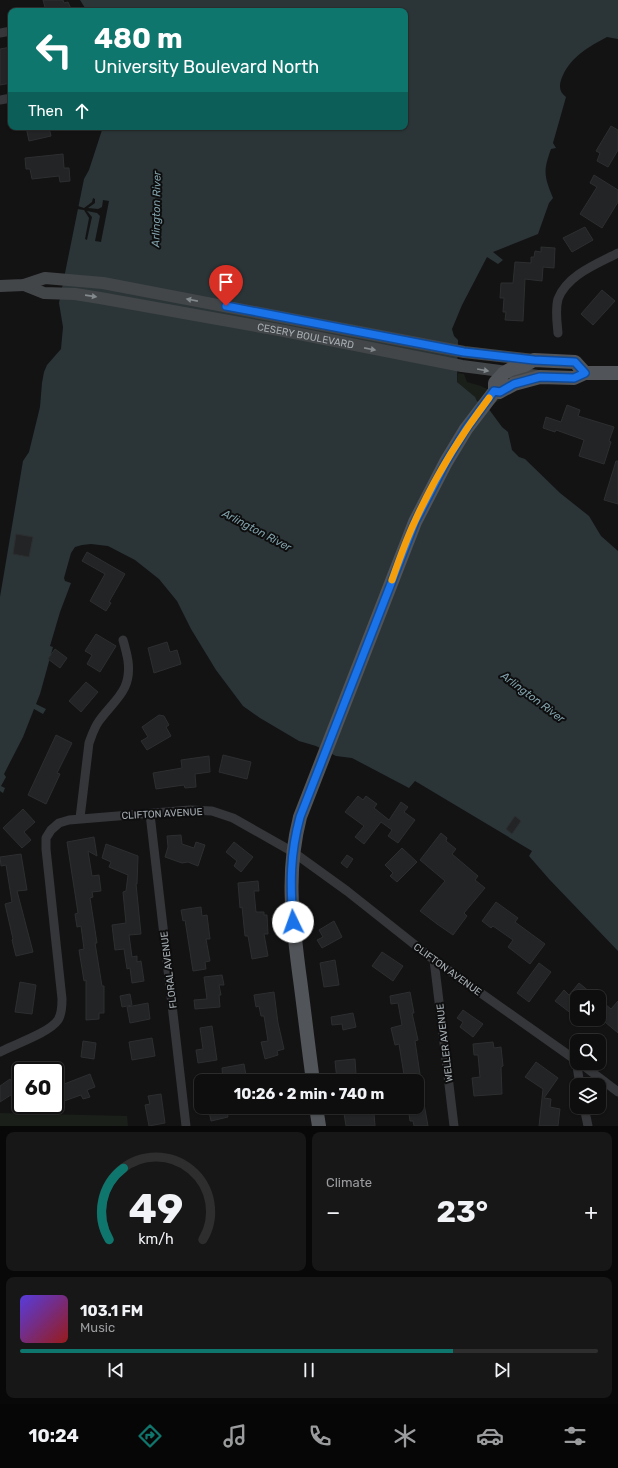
<!DOCTYPE html>
<html lang="en">
<head>
<meta charset="utf-8">
<style>
	:root { --surface:#0e0e0f; --page:#171718; --text:#f1f3f6; --muted:#9b9c9e; --line:#2e2e2f; --accent:#0f766e }
	body { margin:0; font-family:Rubik,sans-serif; background:var(--page); color:var(--text); height:100vh; display:flex; flex-direction:column; font-size:15px; white-space:nowrap }
	* { box-sizing:border-box; margin:0 }
	p { font-size:13px; color:var(--muted) }
	.icon { flex:none; width:22px; height:22px; fill:none; stroke:currentColor; stroke-width:2; stroke-linecap:round; stroke-linejoin:round }
	.map { position:relative; height:1126px; overflow:hidden }
	.panel { display:flex; flex-direction:column; gap:6px; padding:6px; background:#080808; flex:1 }
	.panel>* { flex:none }
	.top-card { position:absolute; left:8px; top:8px; width:400px; height:122px; border-radius:8px; box-shadow:0 1px 3px #0004,0 0 0 1px var(--line); background:#0f766e; color:#fff; overflow:hidden }
	.tools { position:absolute; left:570px; top:990px; display:grid; gap:8px }
	.tools a { display:grid; place-items:center; width:36px; height:36px; border-radius:8px; background:var(--surface); box-shadow:0 1px 3px #0004,0 0 0 1px var(--line); font-size:20px }
	.speed { position:absolute; left:12px; top:1062px; display:flex; gap:8px; font-size:20px; font-weight:700; text-align:center }
	.speed>* { display:grid; place-content:center; width:52px; height:52px; border-radius:50%; background:var(--surface); box-shadow:0 1px 3px #0004,0 0 0 1px var(--line); line-height:1 }
	.speed .limit { border:2px solid #111; border-radius:6px; background:#fff; color:#111 }
	.pin { position:absolute; display:grid; place-items:center; width:34px; height:34px; color:#fff; margin:-41px -17px; border-radius:50% 50% 50% 0; rotate:-45deg; box-shadow:0 0 4px #0007 }
	.pin .icon { rotate:45deg }
	.me { position:absolute; width:44px; margin:-22px; rotate:357deg; stroke-linejoin:round; filter:drop-shadow(0 0 3px #0008) }
	.turn { display:flex; align-items:center; gap:14px; height:84px; padding:0 20px; font-size:18px }
	.turn .icon { width:52px; height:52px; stroke-width:2.5 }
	.turn b { display:block; font-size:28px; line-height:34px }
	.then { display:flex; align-items:center; height:38px; padding:0 20px; background:#0003; gap:8px; font-size:15px }
	.big { font-size:30px; font-weight:700; line-height:1.1 }
	.panel .card { flex:1; display:flex; flex-direction:column; justify-content:center; gap:6px; min-width:0; padding:0 14px; border-radius:8px; background:var(--page) }
	.panel .dial { align-items:center; gap:0 }
	.dial svg { height:104px; overflow:visible; fill:none; stroke:var(--line); stroke-width:7; stroke-linecap:round; text-anchor:middle }
	.dial text { fill:var(--text); stroke:none }
	.song { display:flex; align-items:center; gap:12px }
	.cover { width:48px; height:48px; border-radius:6px; background:linear-gradient(135deg,hsl(250 70% 55%),hsl(0 70% 35%)) }
	.played { height:4px; border-radius:2px; background:linear-gradient(90deg,var(--accent) 75%,var(--line) 75%) }
	.keys { display:flex; justify-content:space-around; direction:ltr }
	.heat { display:flex; justify-content:space-between; align-items:center; font-size:22px; direction:ltr }
	.panel .tiles { flex:1; display:grid; gap:6px; grid-template-columns:1fr 1fr }
	.card:last-child { grid-column:span 2 }
	.trip { position:absolute; left:194px; top:1074px; width:230px; height:40px; border-radius:8px; background:var(--surface); box-shadow:0 1px 3px #0004,0 0 0 1px var(--line); font-weight:700; line-height:40px; text-align:center }
	.tab-bar { display:flex; height:64px; justify-content:space-around; align-items:center; background:#060606; color:var(--muted) }
	.tab-bar .icon { width:28px; height:28px }
	.tab-bar .active { color:var(--accent) }
	.tab-bar b { font-size:18px; color:var(--text) }
	.map>svg:first-child { display:block }
	.green { fill:#1a1f1a }
	.water { fill:#2b3537 }
	.pier { fill:#131314 }
	.building { fill:#232425; stroke:#2d2e30 }
	.lines { fill:none; stroke-linecap:round; stroke-linejoin:round }
	.minor { stroke:#353639; stroke-width:9 }
	.secondary { stroke:#434649; stroke-width:12 }
	.primary { stroke:#515458; stroke-width:14 }
	.oneway { fill:#838a8e }
	.route-casing { stroke:#114b97; stroke-width:10 }
	.route { stroke:#1a73e8; stroke-width:7 }
	.slow { stroke:#f59e0b; stroke-width:7 }
	.labels { text-anchor:middle; stroke-width:4; stroke-linejoin:round; paint-order:stroke }
	.street-label { font-size:10px; fill:#a6aeb3; stroke:#0e0e0f }
	.water-label { font-size:11px; font-style:italic; fill:#81a2ab; stroke:#0e0e0f }
</style>
</head>
<body>
<div class="map">
<svg width="618" height="1126" viewBox="0 0 618 1126">
	<rect width="100%" height="100%" fill="#131314"/>
	<!-- green -->
	<path class="green" d="M458 373 464 374 467 382 481 386 504 397 488 408C476 401 467 391 457 382Z
		M0 1113 127 1116 128 1126H0Z"/>
	<!-- water -->
	<path class="water" d="M80 0H618V39L607 37C590 46 572 56 563 75 559 84 558 91 566 97L553 143 556 148 551 149C543 171 544 176 553 198L549 203 538 234 493 252 503 260 498 264 487 257 462 305 452 329 454 336 458 340 457 382 475 397 477 401 488 408 502 427 508 432 512 450 519 457 525 459 560 493 589 516 601 536 618 551V951L549 879 529 856 532 851 415 781 409 788 352 758 336 756 316 746 299 741 260 718 243 706 216 670 191 629 177 601 159 579 135 560 108 546 91 544 82 545 75 547 71 553 64 578 65 581 71 583 60 612 50 646 53 647 40 694 36 704 46 709 43 714 34 709 23 737 4 774 6 777 1 786 5 788 3 793 0 791V597L23 461 29 452 40 407 42 383 44 372 47 365 61 349 63 327 59 303 84 179 89 170 103 127H405V11H87Z"/>
	<!-- pier -->
	<path class="pier" d="M93 198 95 199V203L88 208 98 209 102 207 103 200 109 201 101 242 95 241 100 216 97 213 87 211 92 217 87 240 85 239 89 218 84 210 77 209 78 206 84 208 92 202Z"/>
	<!-- building -->
	<path class="building" d="M43 0H63L64 3 68 2 72 11H46Z
		M11 47V83L0 85V49Z
		M611 126 618 130V150L608 167 597 161 600 153 596 151Z
		M26 127H49L51 136 29 141Z
		M63 154 64 168H69L70 181 60 182 59 176 32 179 30 169H26L25 158Z
		M594 175 618 190V202L602 228 580 214 597 187 590 183Z
		M585 227 593 240 572 252 563 238Z
		M541 247 555 248 554 268 543 267 542 281 525 279 523 321 505 320 506 312H503L504 298H500L501 283H513L515 262 531 263V257H534L535 251 541 252Z
		M602 290 615 301 593 325 581 314Z
		M567 405 580 410 578 416 614 427 609 441 611 442 604 464 579 456 584 440 556 430 555 432 543 428 546 417 561 422Z
		M616 461H618V504L604 500Z
		M16 534 33 537 29 557 13 554Z
		M87 552 125 574 109 602 111 603 106 611 90 601 105 574 82 561Z
		M96 634 116 646 100 672 87 664 92 655 85 651Z
		M167 642 170 652 177 650 181 664 154 673 148 648Z
		M55 649 67 658 60 668 48 659Z
		M86 682 98 692 81 712 69 701Z
		M159 715 164 716 169 725 166 727 171 736 147 750 141 741 148 737 142 727Z
		M56 735 72 743 57 773 60 774 46 804 28 795Z
		M223 755 251 762 247 779 219 772Z
		M209 756 210 772 195 774 196 787 185 788 184 785 156 789 153 773 182 768 181 760Z
		M358 796 363 800 366 796 377 804 374 808 389 820 401 802 408 807 404 812 415 820 398 843 388 836 392 830 381 822 364 844 355 837 364 826 345 812Z
		M23 809 35 822 24 832 31 840 22 848 3 828Z
		M515 816 521 821 512 834 506 829Z
		M441 833 447 838 446 841 456 849 452 854 478 876 475 880 485 888 464 913 467 916 453 935 437 924 420 911 445 881 420 860Z
		M181 835 182 844 194 848 196 842 205 845 198 866 188 862 182 863 165 857 168 847 167 836Z
		M94 837 97 856 88 851 92 876 99 875 101 891 92 892 93 897 90 898 97 943H95L102 986H104V1013H99V1019L86 1020V980L84 981 79 950 84 949 81 926 77 927 75 914 78 913 67 842Z
		M234 842 253 857 241 872 234 866 237 861 226 852Z
		M106 844 138 856 137 884H136L141 934 129 935 132 957 137 956V962L141 961 144 981 132 983 130 968 127 969 124 949 115 950 112 925 126 923 123 892 126 891 128 875 109 867 111 862 102 858Z
		M402 848 417 862 397 882 390 876 393 873 385 865Z
		M21 854 27 890 17 891 33 952 16 956 12 940 13 939 5 904 12 902 6 865 1 866 0 857Z
		M347 855 353 859 347 868 341 863Z
		M258 881 259 891H254L256 912H264V915H267L268 934H264L268 956 252 959 248 936H245L242 907 240 908 238 883Z
		M496 902 518 918 515 922 545 944 530 964 508 947 513 940 493 926 491 928 482 921Z
		M201 907 202 916 207 915 210 939H206L210 961 205 962 206 969 193 971 185 920 183 921 181 910Z
		M334 921 342 937 322 948 317 940 323 937 319 930Z
		M382 952 403 966 393 981 372 966Z
		M335 960 339 985 324 987 320 963Z
		M539 963 551 972 529 1002 517 993Z
		M222 975 224 985H219L221 995H219L220 1007 195 1009 194 1000 207 999 204 977Z
		M20 982 36 985 32 1014 15 1012Z
		M579 983 596 997H577V1018L555 1001 564 990 569 995Z
		M274 992 278 1023 284 1049 277 1051 278 1055 265 1059 261 1042 268 1041 264 1016H261L259 1006 256 1007 254 995Z
		M410 992 414 1013H412L418 1040 415 1041 421 1081H405L399 1044 395 1045 391 1028 402 1025 398 1003 391 1004 390 996Z
		M130 994 132 1005 122 1007 120 996Z
		M599 999 611 1009 618 1001V1033L599 1017Z
		M148 1003 150 1019 130 1023 127 1007Z
		M463 1010 483 1024 473 1037 460 1027 463 1022 457 1018Z
		M353 1013 356 1027 343 1030 342 1024 332 1025 331 1017Z
		M212 1026 217 1060 198 1063 196 1050 203 1049 200 1028Z
		M152 1038 155 1056 132 1060 129 1042Z
		M83 1041 96 1043 94 1059 81 1057Z
		M493 1042 494 1048 501 1047 503 1066 501 1067 502 1094 474 1096 472 1078 480 1077 478 1055H474L473 1044Z
		M355 1059 356 1074 349 1075V1078L337 1080 335 1061Z
		M536 1062 558 1078 544 1098 551 1099 550 1107 560 1109 558 1126H539L543 1089 525 1077Z
		M244 1064 247 1081H223L222 1068Z
		M90 1074 95 1087 87 1090 90 1097 83 1099 81 1095 64 1101 59 1086Z
		M10 1079 17 1091 0 1102V1086Z
		M417 1087H421L428 1126H414L413 1121H410L408 1107H417Z
		M161 1094 165 1123 149 1126 145 1105 150 1104 148 1096Z
		M208 1107H226L228 1117 211 1121Z
		M343 1107H358L359 1114 374 1113 375 1126H346Z"/>
	<g class="lines">
		<!-- minor -->
		<path class="minor" d="M0 33 11 31
			M0 100 11 98
			M558 333C557 322 555 310 558 299 567 275 597 264 618 253
			M150 814 186 1126
			M80 818 89 743C92 735 94 728 99 721 114 700 132 691 128 661 127 654 125 647 123 640
			M434 960 454 1126
			M0 1052C15 1044 49 1033 58 1020 62 1014 62 1005 62 999L46 849V838L51 830 59 823 69 820 190 810 212 811 233 818 293 852 347 891 434 960 577 1061
			M576 1060 580 1085
			M580 1063 618 1092
			M584 1107 588 1126"/>
		<!-- secondary -->
		<g class="secondary">
			<path id="s1" d="M24 285 44 293 75 294 100 298 279 330 462 366 538 376"/>
			<path d="M0 286 24 285 45 278 103 283 464 352 534 360"/>
		</g>
		<!-- primary -->
		<path class="primary" d="M495 391 499 392 514 384 540 377 574 378 585 373H618
			M313 1081C308 1045 304 1008 299 972 292 917 286 872 300 817L415 522 446 462 466 429 495 391V383L504 373 511 369 525 365 534 360 575 362 585 373
			M316 1107 319 1126"/>
	</g>
	<!-- one-way arrows -->
	<defs><path id="oneway-solid" d="M-6-.8H1V-3.2L6.5 0L1 3.2V.8H-6Z"/></defs>
	<g class="oneway">
		<use href="#oneway-solid" transform="translate(91 296) rotate(8)"/>
		<use href="#oneway-solid" transform="translate(192 300) rotate(-169)"/>
		<use href="#oneway-solid" transform="translate(370 349) rotate(11)"/>
		<use href="#oneway-solid" transform="translate(483 370) rotate(10)"/>
	</g>
	<g class="lines">
		<!-- route casing -->
		<g class="route-casing">
			<path id="route" d="M226 306 464 352 534 360 575 362 585 373 574 378 540 377 514 384 500 392 494 391 466 429 446 462 415 522 300 817C290 854 290 884 293 922"/>
		</g>
		<!-- route -->
		<use href="#route" class="route"/>
		<!-- slow -->
		<path class="slow" d="M392 580C399 560 406 540 415 521 435 477 460 436 489 398"/>
	</g>
	<g class="labels">
		<!-- street labels -->
		<g class="street-label">
			<text dy="4" stroke="none"><textPath href="#s1" startOffset="287">CESERY BOULEVARD</textPath></text>
			<text transform="translate(162 813) rotate(-3)" y="4">CLIFTON AVENUE</text>
			<text transform="translate(448 969) rotate(36)" y="4">CLIFTON AVENUE</text>
			<text transform="translate(168 970) rotate(-97)" y="4">FLORAL AVENUE</text>
			<text transform="translate(444 1043) rotate(-97)" y="4">WELLER AVENUE</text>
		</g>
		<!-- water labels -->
		<g class="water-label">
			<text transform="translate(156 209) rotate(-89)" y="4">Arlington River</text>
			<text transform="translate(257 530) rotate(28)" y="4">Arlington River</text>
			<text transform="translate(533 697) rotate(37)" y="4">Arlington River</text>
		</g>
	</g>
</svg>
<div class="tools">
<a><svg class="icon" aria-label="sound" viewBox="0 0 24 24"><path d="M4 9h4l5-4v14l-5-4H4zM17 9q2 3 0 6"/></svg></a>
<a><svg class="icon" aria-label="search" viewBox="0 0 24 24"><circle cx="10" cy="10" r="6"/><path d="M15 15l6 6"/></svg></a>
<a><svg class="icon" aria-label="layers" viewBox="0 0 24 24"><path d="M12 4l9 5-9 5-9-5zM3 14l9 5 9-5"/></svg></a>
</div>
<div class="speed"><div class="limit">60</div></div>
<div class="pin" style="left:226px;top:306px;background:#d93025"><svg class="icon" aria-label="arrive" viewBox="0 0 24 24"><path d="M6 21V4h12l-3 4 3 4H6"/></svg></div>
<svg class="me" style="left:293px;top:922px" viewBox="-20 -20 40 40"><circle r="19" fill="#fff"/><path d="M0-13L10 11 0 6-10 11z" fill="#1a73e8"/></svg>
<div class="trip">10:26 · 2 min · 740 m</div>
<div class="top-card">
<div class="turn"><svg class="icon" aria-label="left" viewBox="0 0 24 24"><path d="M17 20v-9H6M10 6l-5 5 5 5"/></svg><div><b>480 m</b>University Boulevard North</div></div>
<div class="then">Then<svg class="icon" aria-label="ahead" viewBox="0 0 24 24"><path d="M12 20V5M6 11l6-6 6 6"/></svg></div>
</div>
</div>
<section class="panel">
<div class="tiles">
<div class="card dial"><svg viewBox="0 0 100 80">
<path d="M14 69A42 42 0 1 1 86 69"/>
<path d="M14 69A42 42 0 0 1 25 14" stroke="#0f766e"/>
<text x="50" y="56" font-size="32" font-weight="700">49</text>
<text x="50" y="72" font-size="11">km/h</text>
</svg></div>
<div class="card"><p>Climate</p>
<div class="heat"><a>−</a><b class="big">23°</b><a>+</a></div>
</div>
<div class="card">
<div class="song"><i class="cover"></i><div><b>103.1 FM</b><p>Music</p></div></div>
<div class="played"></div>
<div class="keys"><svg class="icon" aria-label="previous" viewBox="0 0 24 24"><path d="M18 5L8 12l10 7zM5 5v14"/></svg><svg class="icon" aria-label="pause" viewBox="0 0 24 24"><path d="M8 5v14M16 5v14"/></svg><svg class="icon" aria-label="next" viewBox="0 0 24 24"><path d="M6 5l10 7-10 7zM19 5v14"/></svg></div>
</div>
</div>
</section>
<nav class="tab-bar">
<b>10:24</b>
<svg class="icon active" aria-label="directions" viewBox="0 0 24 24"><path d="M12 3l9 9-9 9-9-9zM9 14v-3h6M13 9l2 2-2 2"/></svg>
<svg class="icon" aria-label="music" viewBox="0 0 24 24"><path d="M9 18V5l10-2v13"/><circle cx="6" cy="18" r="3"/><circle cx="16" cy="16" r="3"/></svg>
<svg class="icon" aria-label="phone" viewBox="0 0 24 24"><path d="M5 4h4l2 5-3 2q2 4 5 5l2-3 5 2v4C11 20 4 13 5 4z"/></svg>
<svg class="icon" aria-label="climate" viewBox="0 0 24 24"><path d="M12 3v18M4 7l16 10M4 17L20 7"/></svg>
<svg class="icon" aria-label="car" viewBox="0 0 24 24"><path d="M5 17H2v-5l4-1 3-4h7l3 4 3 1v5h-3M9 17h6M6 11h13"/><circle cx="7" cy="17" r="2"/><circle cx="17" cy="17" r="2"/></svg>
<svg class="icon" aria-label="filters" viewBox="0 0 24 24"><path d="M4 7h16M4 17h16"/><circle cx="9" cy="7" r="2"/><circle cx="15" cy="17" r="2"/></svg>
</nav>
</body>
</html>
